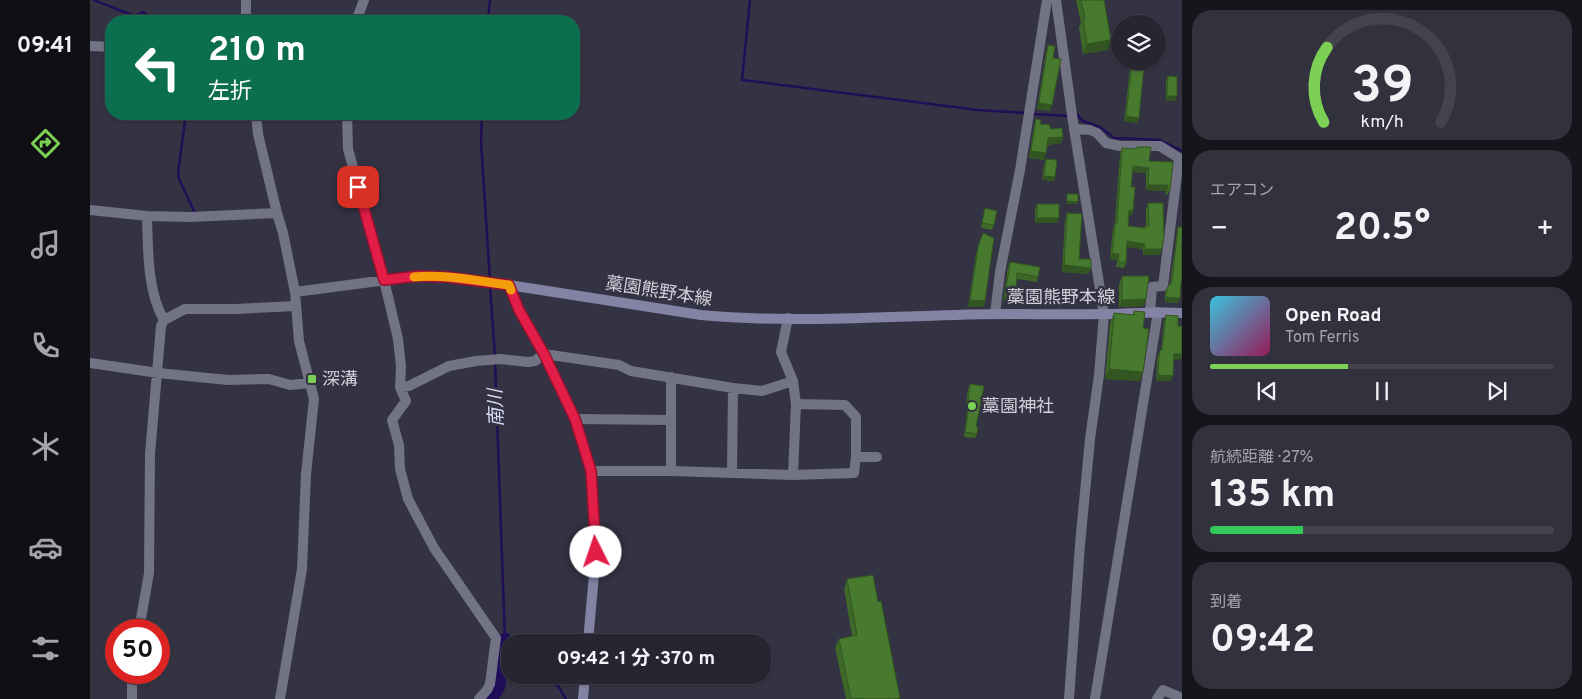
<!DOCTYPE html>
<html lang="ja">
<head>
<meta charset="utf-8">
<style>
	:root { --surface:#262632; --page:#32323e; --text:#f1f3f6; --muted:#a4a5ac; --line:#42434d; --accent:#7cd155 }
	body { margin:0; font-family:Overpass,"Noto Sans JP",sans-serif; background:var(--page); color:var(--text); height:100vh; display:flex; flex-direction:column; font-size:19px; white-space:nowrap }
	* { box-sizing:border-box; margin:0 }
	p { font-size:16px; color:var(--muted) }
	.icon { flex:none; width:28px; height:28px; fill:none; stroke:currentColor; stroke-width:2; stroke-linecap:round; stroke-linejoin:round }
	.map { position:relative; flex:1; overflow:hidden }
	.drawer { display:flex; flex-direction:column; gap:10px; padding:10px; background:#15151c; width:400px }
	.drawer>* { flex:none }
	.top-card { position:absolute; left:15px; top:15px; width:475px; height:105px; border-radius:20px; box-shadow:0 1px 4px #0004,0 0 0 1px var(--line); background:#0b6e4f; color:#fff; overflow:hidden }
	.tools { position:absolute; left:1021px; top:15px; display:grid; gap:10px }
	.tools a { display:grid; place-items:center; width:55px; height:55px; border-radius:50%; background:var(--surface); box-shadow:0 1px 4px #0004,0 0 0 1px var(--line); font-size:25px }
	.speed { position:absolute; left:15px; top:619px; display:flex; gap:10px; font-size:25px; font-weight:700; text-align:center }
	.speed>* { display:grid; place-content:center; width:65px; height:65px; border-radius:50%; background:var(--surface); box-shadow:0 1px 4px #0004,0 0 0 1px var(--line); line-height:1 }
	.speed .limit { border:8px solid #d22; background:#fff; color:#111 }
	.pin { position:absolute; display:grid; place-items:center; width:42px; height:42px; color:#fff; margin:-21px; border-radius:10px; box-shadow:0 2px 8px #0006 }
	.me { position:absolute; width:55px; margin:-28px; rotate:356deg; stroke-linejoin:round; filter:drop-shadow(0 0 4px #0008) }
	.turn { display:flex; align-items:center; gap:18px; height:105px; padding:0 20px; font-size:22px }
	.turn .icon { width:65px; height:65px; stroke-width:2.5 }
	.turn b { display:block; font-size:35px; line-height:42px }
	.big { font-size:38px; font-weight:700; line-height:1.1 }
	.drawer .card { flex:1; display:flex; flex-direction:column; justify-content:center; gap:8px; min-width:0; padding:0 18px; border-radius:20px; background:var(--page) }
	.drawer .dial { align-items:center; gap:0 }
	.dial svg { height:130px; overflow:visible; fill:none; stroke:var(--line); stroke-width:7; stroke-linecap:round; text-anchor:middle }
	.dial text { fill:var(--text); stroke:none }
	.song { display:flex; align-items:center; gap:15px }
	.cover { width:60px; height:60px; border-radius:8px; background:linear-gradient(135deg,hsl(190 70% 55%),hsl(330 70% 35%)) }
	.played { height:5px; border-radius:2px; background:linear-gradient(90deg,var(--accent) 40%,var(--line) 40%) }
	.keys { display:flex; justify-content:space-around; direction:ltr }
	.heat { display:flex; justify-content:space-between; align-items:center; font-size:28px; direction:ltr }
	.charge { height:8px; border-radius:4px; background:linear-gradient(90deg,#34c759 27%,var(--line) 0) }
	.trip { position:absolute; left:411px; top:634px; width:270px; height:50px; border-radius:20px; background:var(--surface); box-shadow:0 1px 4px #0004,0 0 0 1px var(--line); font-weight:700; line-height:50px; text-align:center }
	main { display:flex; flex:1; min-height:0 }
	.menu { display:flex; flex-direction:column; width:90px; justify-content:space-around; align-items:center; background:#0f0f14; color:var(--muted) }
	.menu .icon { width:35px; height:35px }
	.menu .active { color:var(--accent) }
	.menu b { font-size:22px; color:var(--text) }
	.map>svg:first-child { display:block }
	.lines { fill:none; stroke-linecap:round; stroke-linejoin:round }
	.stream { stroke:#200f58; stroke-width:2.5 }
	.river { stroke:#200f58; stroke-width:16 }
	.minor { stroke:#737386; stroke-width:10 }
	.tertiary { stroke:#737386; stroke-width:10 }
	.secondary { stroke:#8483a5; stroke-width:10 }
	.wall { fill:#3d6828 }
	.shaded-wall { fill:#325521 }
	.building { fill:#47792f; stroke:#325521 }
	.route-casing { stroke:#92132f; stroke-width:12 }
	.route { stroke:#e11d48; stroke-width:9 }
	.slow { stroke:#f59e0b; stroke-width:9 }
	.poi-dot { fill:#7cd155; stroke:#333343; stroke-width:2 }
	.labels { text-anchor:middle; stroke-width:5; stroke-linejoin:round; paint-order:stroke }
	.street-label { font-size:18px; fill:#d1d1db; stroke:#333343 }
	.poi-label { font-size:18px; fill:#d1d1db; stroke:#333343; text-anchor:start }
	.water-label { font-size:19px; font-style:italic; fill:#dddef4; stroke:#333343 }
</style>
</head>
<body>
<main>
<nav class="menu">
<b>09:41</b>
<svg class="icon active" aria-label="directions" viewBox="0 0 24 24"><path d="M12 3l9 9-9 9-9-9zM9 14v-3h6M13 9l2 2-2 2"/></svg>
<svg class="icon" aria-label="music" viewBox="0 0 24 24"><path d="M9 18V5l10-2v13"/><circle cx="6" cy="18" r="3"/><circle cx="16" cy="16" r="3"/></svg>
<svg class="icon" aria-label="phone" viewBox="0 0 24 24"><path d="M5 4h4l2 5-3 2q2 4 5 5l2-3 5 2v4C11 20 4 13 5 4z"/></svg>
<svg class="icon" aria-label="climate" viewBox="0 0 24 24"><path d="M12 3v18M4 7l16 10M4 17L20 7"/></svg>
<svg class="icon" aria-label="car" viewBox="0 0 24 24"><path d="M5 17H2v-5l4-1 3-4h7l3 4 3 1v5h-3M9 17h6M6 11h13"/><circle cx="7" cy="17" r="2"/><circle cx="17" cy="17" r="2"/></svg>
<svg class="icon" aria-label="filters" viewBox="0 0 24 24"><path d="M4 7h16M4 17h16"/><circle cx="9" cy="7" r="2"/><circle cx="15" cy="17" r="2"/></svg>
</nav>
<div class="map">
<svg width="1092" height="699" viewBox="0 0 1092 699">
	<rect width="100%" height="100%" fill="#333343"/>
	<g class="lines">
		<!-- stream -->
		<path class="stream" d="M4 0 44 16 54 12 62 21
			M660 0 652 80 888 110 936 113
			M398 21 400 0
			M96 114 88 173 89 179 105 213
			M392 114 391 141 400 281
			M942 114 978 116
			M984 116 987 115 993 121 1010 127 1024 138 1070 140 1092 151
			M400 286 405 356
			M405 361 415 641 420 644
			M453 675 468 686 476 699"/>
		<!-- river -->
		<path class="river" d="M399 699 407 687 415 641"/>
		<!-- minor -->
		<path class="minor" d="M156 21V0
			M266 21 274 0
			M0 46 21 47
			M166 114 168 134 187 213 193 233 205 292 209 341 224 399 216 474 212 569 190 699
			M257 114 258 149 294 280 308 339 311 367 310 387 316 401 302 420 309 445 310 469 318 499 344 548 406 638 400 684 397 690 389 699
			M984 129 1000 130 1007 133 1016 143 1030 146H1070L1092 160
			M0 210 57 216 100 217 187 213
			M57 216C58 247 57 292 74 320
			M205 292 327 276 357 277 419 285
			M1060 312 1062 287 1073 286 1089 158
			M905 314 910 272 930 170 957 0
			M698 318 691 352 703 381 706 404 703 475
			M0 363 68 373 138 380 179 379 200 385 220 383
			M310 387 319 386 359 366 386 361 410 359 438 362 445 361 454 354 529 365 541 371 643 388 672 391 703 381
			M485 419 581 420
			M766 457H787
			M501 471H581L703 475 764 473 766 457V417L755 405 706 404
			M581 471V377
			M642 473 643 388
			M49 630 59 573 60 454 71 326 74 320 95 309H145L206 306
			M42 672V699
			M1005 699 1068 312
			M1067 699 1073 690 1092 698"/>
		<!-- tertiary -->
		<path class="tertiary" d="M966 0 983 122 1014 314 1009 375 1000 439 990 545 979 699"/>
		<!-- secondary -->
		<path class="secondary" d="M419 285 611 315C695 323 781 317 865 315 914 313 963 315 1013 314 1039 314 1065 311 1092 313
			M419 285 429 310 454 354 485 419 501 471 506 552 498 642
			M493 699 495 675"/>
	</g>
	<!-- wall -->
	<path class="wall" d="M986 0H1014L1018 50 993 54 989 28 991 23Z
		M958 45 963 58 960 111 947 109 956 52Z
		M1042 63 1049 118 1047 123 1034 121 1040 68Z
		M1078 76 1085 101H1076V81Z
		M946 119 950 124 973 137 971 143 958 145 954 160 939 158 944 126Z
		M1032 148 1059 161 1080 190 1077 195H1075L1076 191 1056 190V173L1042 172 1041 187 1043 211 1041 216H1039L1038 226 1054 228 1055 226H1056V209L1058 203 1070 255H1053V249L1037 247 1036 263 1034 268 1026 267 1027 260 1020 259 1023 228 1025 223 1030 154Z
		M956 159 964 181 952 180 954 164Z
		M947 204 967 223H945V209Z
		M895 208 904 225 902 230 891 228Z
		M977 213 989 259 1001 268 998 274 972 272 975 220Z
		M1088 227 1091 286 1090 298 1088 303 1075 302V292L1077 288 1080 284 1087 232Z
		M888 247 895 301 893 307H878L886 254Z
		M920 262 948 277 947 282 927 279 926 297 924 302 913 301 918 267Z
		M1032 276 1056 299 1054 306 1029 307V284Z
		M1044 311 1053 328V372L1050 381 1015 379 1020 323 1024 313 1043 315Z
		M1076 315 1088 326H1092V359L1083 360 1081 381H1066L1067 361 1068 355 1071 350 1074 321Z
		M880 384 887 434 885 438 874 437 878 404H876L878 389Z
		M757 579 788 602 810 698 809 699H756L745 648 749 639 762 636 754 589Z"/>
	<!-- shaded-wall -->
	<path class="shaded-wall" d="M1021 40 1018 50 993 54 997 44Z
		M1077 96H1087L1085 101H1076Z
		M949 103 962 105 960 111 947 109Z
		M1036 116 1049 118 1047 123 1034 121Z
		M973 137 971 143 956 145 958 138Z
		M941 151 956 153 954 160 939 158Z
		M1043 166 1059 168 1056 173 1041 172Z
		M954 176 965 177 964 181 952 180Z
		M1058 185H1078L1076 191 1056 190Z
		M977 201 988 202 987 204H976Z
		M1039 210 1043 211 1041 216H1037Z
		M947 218H969L967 223H945Z
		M1037 241 1055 244 1053 249 1035 247Z
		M1055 249H1072L1070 255H1053Z
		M1022 254H1029L1027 260 1020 259Z
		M974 265 1001 268 998 274 972 272Z
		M915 296 926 297 924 302 913 301Z
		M1076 297 1090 298 1088 303 1075 302Z
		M1056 299 1054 306 1029 307 1032 300Z
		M880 300 895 301 893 307H878Z
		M1084 354H1092V359L1082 360Z
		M1019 369 1053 372 1050 381 1015 379Z
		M1068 375 1083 376 1081 381H1066Z
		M878 400H880L878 404H876Z"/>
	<!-- building -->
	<path class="building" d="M991 0H1014L1021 40 997 44 993 18H995Z
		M958 45 965 46 963 58 971 59 962 105 949 103Z
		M1042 63 1054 65 1049 118 1036 116Z
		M1078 76 1087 77V96H1077Z
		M946 119 951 120 950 124 960 125V129L972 128 973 137 958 138 956 153 941 151Z
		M1047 147H1061L1059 161 1083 162 1080 190 1077 189 1078 185H1058L1059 168 1043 166 1041 187H1045L1043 211 1039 210 1038 226 1055 228V226H1059L1058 203H1073L1074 235 1072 249H1055V244L1037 241 1036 263 1028 262 1029 254H1022L1025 223H1027L1032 148 1047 149Z
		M956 159 967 160 965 177 954 176Z
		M977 194H988V202L977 201Z
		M947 204H969V218H947Z
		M895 208 907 211 904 225 892 223Z
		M977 213 992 214 989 259H1001V268L974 265Z
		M1088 227H1092V281H1091L1090 298 1076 297 1077 288 1082 282Z
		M893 233 904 238 895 301 880 300 888 247Z
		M920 262 950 267 948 277 927 273 926 297 915 296Z
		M1032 276H1059L1056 299 1032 300Z
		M1044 311 1055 312 1053 328 1059 329 1053 372 1019 369 1024 313 1044 315Z
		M1076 315 1088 316V326H1092V354H1084L1083 376 1068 375 1069 355 1070 350H1072Z
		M880 384 894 386 886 427H888L887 434 875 432 880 400H878Z
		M783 575 788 602 791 601 810 698 803 699H773V698L761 699 749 639 767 635 757 579Z"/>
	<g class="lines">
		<!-- route casing -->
		<g class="route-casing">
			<path id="route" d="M268 187 294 280 328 276 357 277 419 285 429 310 454 354 485 419 501 471 506 552"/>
		</g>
		<!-- route -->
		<use href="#route" class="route"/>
		<!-- slow -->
		<path class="slow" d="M324 277C355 274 388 281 419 285L421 290"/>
	</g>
	<!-- markers -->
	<g class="poi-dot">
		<rect x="217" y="374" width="10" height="10" rx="2.5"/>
		<circle cx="882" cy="406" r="5"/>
	</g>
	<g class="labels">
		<!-- street labels -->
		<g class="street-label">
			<text transform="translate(569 291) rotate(9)" y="6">藁園熊野本線</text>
			<text x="971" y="303">藁園熊野本線</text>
		</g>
		<!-- poi labels -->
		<g class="poi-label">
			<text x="232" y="385">深溝</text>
			<text x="892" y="412">藁園神社</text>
		</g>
		<!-- water labels -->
		<g class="water-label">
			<text transform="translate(405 408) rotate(-92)" y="7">南川</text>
		</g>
	</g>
</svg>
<div class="tools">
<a><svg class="icon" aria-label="layers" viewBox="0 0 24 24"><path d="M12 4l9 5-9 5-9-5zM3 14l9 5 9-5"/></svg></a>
</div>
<div class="speed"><div class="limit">50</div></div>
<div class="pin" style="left:268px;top:187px;background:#d93025"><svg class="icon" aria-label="arrive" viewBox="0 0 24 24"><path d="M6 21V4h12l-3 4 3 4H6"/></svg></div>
<svg class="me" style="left:506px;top:552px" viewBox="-20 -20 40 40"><circle r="19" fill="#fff"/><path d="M0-13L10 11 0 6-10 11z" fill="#e11d48"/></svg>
<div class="trip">09:42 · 1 分 · 370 m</div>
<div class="top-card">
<div class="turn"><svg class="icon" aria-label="left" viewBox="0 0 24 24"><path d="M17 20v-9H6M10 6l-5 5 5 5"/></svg><div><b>210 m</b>左折</div></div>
</div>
</div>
<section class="drawer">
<div class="card dial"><svg viewBox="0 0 100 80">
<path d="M14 69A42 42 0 1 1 86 69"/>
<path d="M14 69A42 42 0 0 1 16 23" stroke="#7cd155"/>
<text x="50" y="56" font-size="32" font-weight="700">39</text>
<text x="50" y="72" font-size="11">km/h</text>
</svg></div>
<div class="card"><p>エアコン</p>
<div class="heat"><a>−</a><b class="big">20.5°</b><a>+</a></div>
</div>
<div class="card">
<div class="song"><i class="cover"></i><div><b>Open Road</b><p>Tom Ferris</p></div></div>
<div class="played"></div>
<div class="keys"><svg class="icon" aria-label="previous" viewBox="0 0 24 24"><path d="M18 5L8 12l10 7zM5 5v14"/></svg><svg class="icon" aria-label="pause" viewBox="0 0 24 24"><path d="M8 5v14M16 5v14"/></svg><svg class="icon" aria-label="next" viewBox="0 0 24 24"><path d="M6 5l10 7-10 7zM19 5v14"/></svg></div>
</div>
<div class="card"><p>航続距離 · 27%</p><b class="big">135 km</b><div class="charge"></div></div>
<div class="card"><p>到着</p><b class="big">09:42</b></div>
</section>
</main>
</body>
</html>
